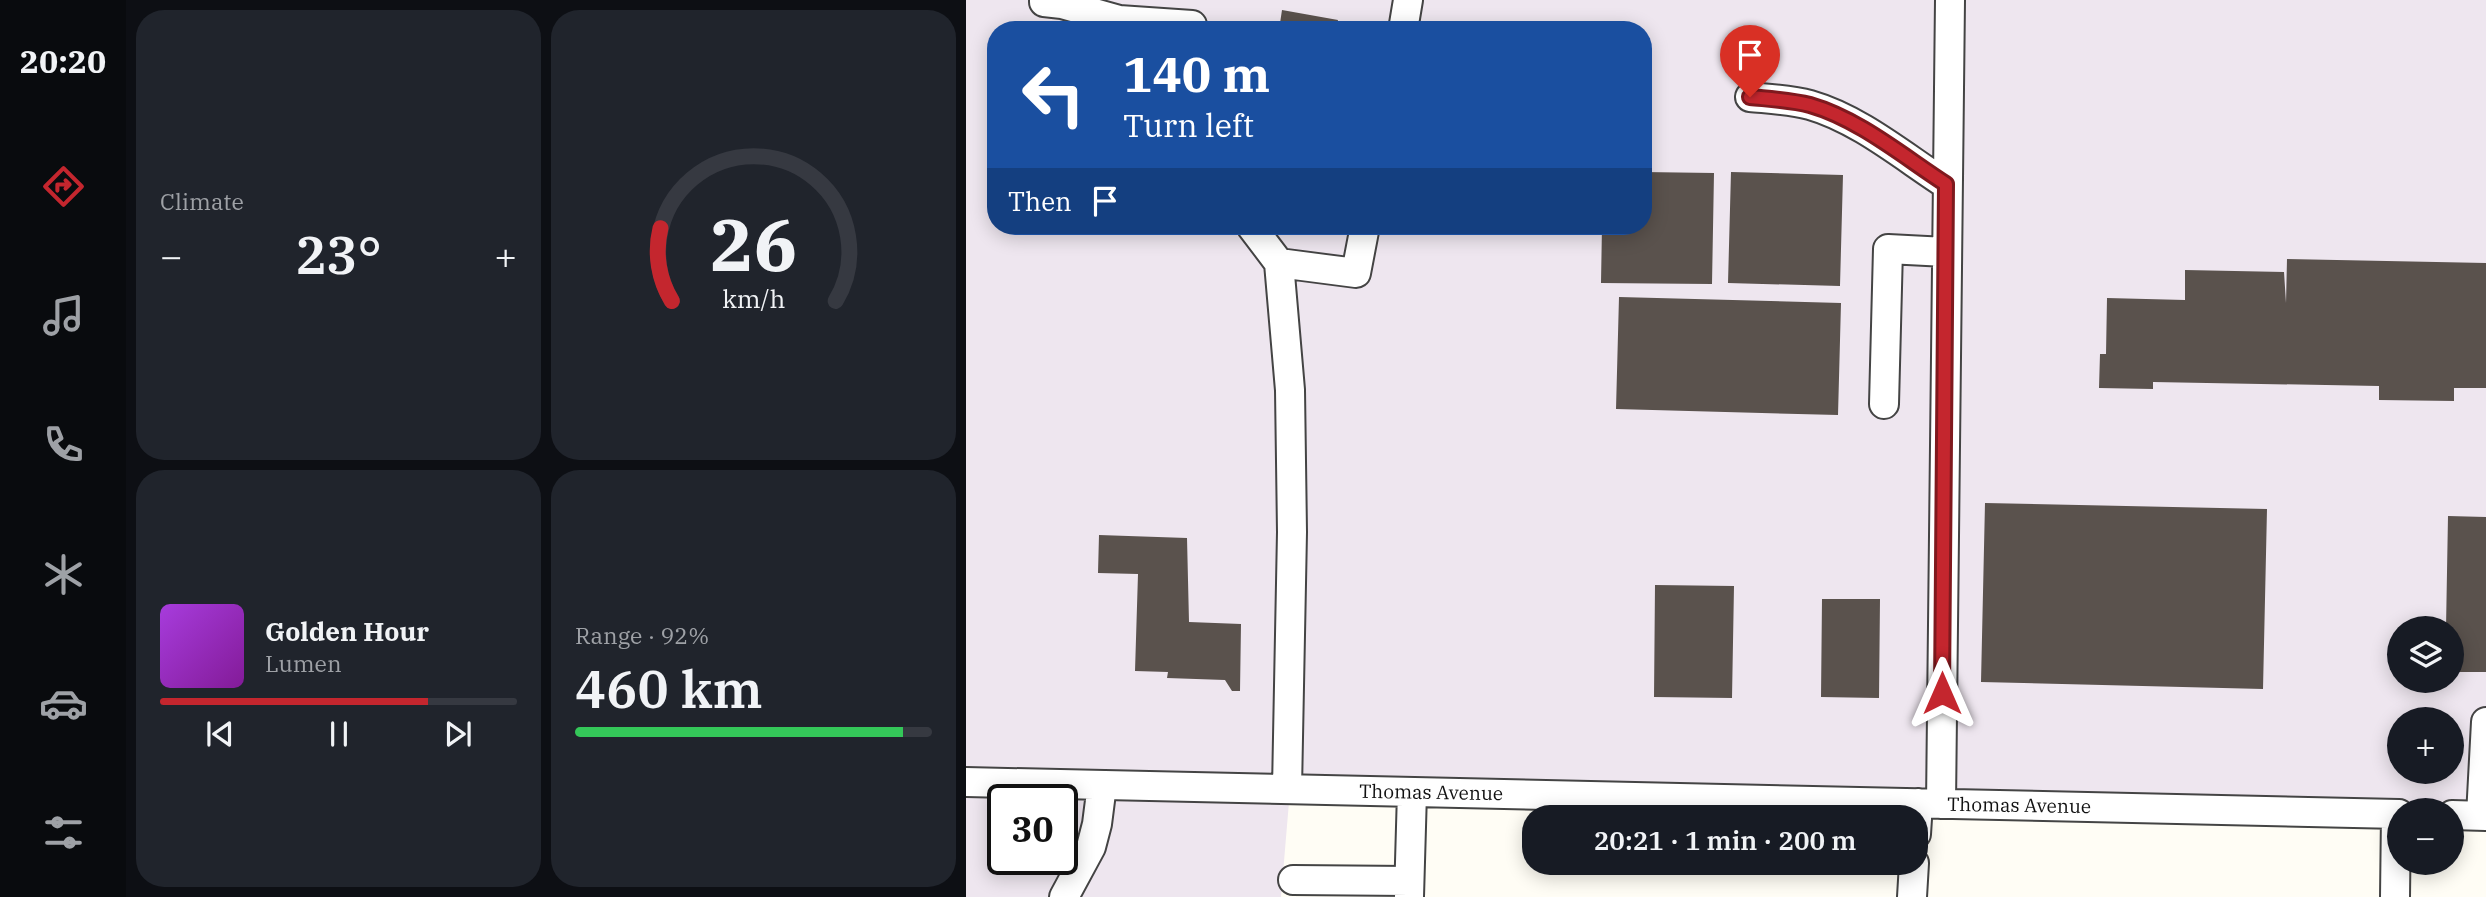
<!DOCTYPE html>
<html lang="en">
<head>
<meta charset="utf-8">
<style>
	:root { --surface:#171b24; --page:#20242c; --text:#f1f3f6; --muted:#9ea1a6; --line:#363941; --accent:#c4262e }
	body { margin:0; font-family:"IBM Plex Serif",serif; background:var(--page); color:var(--text); height:100vh; display:flex; flex-direction:column; font-size:26px; white-space:nowrap }
	* { box-sizing:border-box; margin:0 }
	p { font-size:23px; color:var(--muted) }
	.icon { flex:none; width:38px; height:38px; fill:none; stroke:currentColor; stroke-width:2; stroke-linecap:round; stroke-linejoin:round }
	.map { position:relative; flex:1; overflow:hidden }
	.side { display:flex; flex-direction:column; gap:10px; padding:10px; background:#0d0f14; width:840px }
	.side>* { flex:none }
	.top-card { position:absolute; left:21px; top:21px; width:665px; height:214px; border-radius:28px; box-shadow:0 4px 18px #0003; background:#1a4fa0; color:#fff; overflow:hidden }
	.tools { position:absolute; left:1421px; top:616px; display:grid; gap:14px }
	.tools a { display:grid; place-items:center; width:77px; height:77px; border-radius:50%; background:var(--surface); box-shadow:0 4px 18px #0003; font-size:35px }
	.speed { position:absolute; left:21px; top:784px; display:flex; gap:14px; font-size:35px; font-weight:700; text-align:center }
	.speed>* { display:grid; place-content:center; width:91px; height:91px; border-radius:50%; background:var(--surface); box-shadow:0 4px 18px #0003; line-height:1 }
	.speed .limit { border:4px solid #111; border-radius:10px; background:#fff; color:#111 }
	.pin { position:absolute; display:grid; place-items:center; width:60px; height:60px; color:#fff; margin:-72px -30px; border-radius:50% 50% 50% 0; rotate:-45deg; box-shadow:0 0 7px #0007 }
	.pin .icon { rotate:45deg }
	.me { position:absolute; width:77px; margin:-38px; rotate:0deg; stroke-linejoin:round; filter:drop-shadow(0 0 5px #0008) }
	.turn { display:flex; align-items:center; gap:24px; height:147px; padding:0 21px; font-size:32px }
	.turn .icon { width:91px; height:91px; stroke-width:2.5 }
	.turn b { display:block; font-size:49px; line-height:60px }
	.then { display:flex; align-items:center; height:66px; padding:0 21px; background:#0003; gap:14px; font-size:26px }
	.big { font-size:52px; font-weight:600; line-height:1.1 }
	.side .widget { flex:1; display:flex; flex-direction:column; justify-content:center; gap:10px; min-width:0; padding:0 24px; border-radius:28px; background:var(--page) }
	.side .dial { align-items:center; gap:0 }
	.dial svg { height:182px; overflow:visible; fill:none; stroke:var(--line); stroke-width:7; stroke-linecap:round; text-anchor:middle }
	.dial text { fill:var(--text); stroke:none }
	.song { display:flex; align-items:center; gap:21px }
	.cover { width:84px; height:84px; border-radius:10px; background:linear-gradient(135deg,hsl(280 70% 55%),hsl(290 70% 35%)) }
	.played { height:7px; border-radius:4px; background:linear-gradient(90deg,var(--accent) 75%,var(--line) 75%) }
	.keys { display:flex; justify-content:space-around; direction:ltr }
	.heat { display:flex; justify-content:space-between; align-items:center; font-size:38px; direction:ltr }
	.charge { height:10px; border-radius:5px; background:linear-gradient(90deg,#34c759 92%,var(--line) 0) }
	.side .tiles { flex:1; display:grid; gap:10px; grid-template-columns:repeat(2,1fr) }
	.trip { position:absolute; left:556px; top:805px; width:406px; height:70px; border-radius:28px; background:var(--surface); box-shadow:0 4px 18px #0003; font-weight:600; line-height:70px; text-align:center }
	main { display:flex; flex:1; min-height:0 }
	.tab-bar { display:flex; flex-direction:column; width:126px; justify-content:space-around; align-items:center; background:#090b0e; color:var(--muted) }
	.tab-bar .icon { width:49px; height:49px }
	.tab-bar .active { color:var(--accent) }
	.tab-bar b { font-size:32px; color:var(--text) }
	.map>svg:first-child { display:block }
	.industrial { fill:#eee6ef; fill-rule:evenodd }
	.building { fill:#5a524d }
	.lines { fill:none; stroke-linecap:round; stroke-linejoin:round }
	.minor-casing { stroke:#444; stroke-width:32 }
	.minor { stroke:#fff; stroke-width:28 }
	.route-casing { stroke:#7f191e; stroke-width:18 }
	.route { stroke:#c4262e; stroke-width:12 }
	.labels { text-anchor:middle; stroke-width:7; stroke-linejoin:round; paint-order:stroke }
	.street-label { font-size:19px; fill:#111; stroke:#fff }
</style>
</head>
<body>
<main>
<nav class="tab-bar">
<b>20:20</b>
<svg class="icon active" aria-label="directions" viewBox="0 0 24 24"><path d="M12 3l9 9-9 9-9-9zM9 14v-3h6M13 9l2 2-2 2"/></svg>
<svg class="icon" aria-label="music" viewBox="0 0 24 24"><path d="M9 18V5l10-2v13"/><circle cx="6" cy="18" r="3"/><circle cx="16" cy="16" r="3"/></svg>
<svg class="icon" aria-label="phone" viewBox="0 0 24 24"><path d="M5 4h4l2 5-3 2q2 4 5 5l2-3 5 2v4C11 20 4 13 5 4z"/></svg>
<svg class="icon" aria-label="climate" viewBox="0 0 24 24"><path d="M12 3v18M4 7l16 10M4 17L20 7"/></svg>
<svg class="icon" aria-label="car" viewBox="0 0 24 24"><path d="M5 17H2v-5l4-1 3-4h7l3 4 3 1v5h-3M9 17h6M6 11h13"/><circle cx="7" cy="17" r="2"/><circle cx="17" cy="17" r="2"/></svg>
<svg class="icon" aria-label="filters" viewBox="0 0 24 24"><path d="M4 7h16M4 17h16"/><circle cx="9" cy="7" r="2"/><circle cx="15" cy="17" r="2"/></svg>
</nav>
<section class="side">
<div class="tiles">
<div class="widget"><p>Climate</p>
<div class="heat"><a>−</a><b class="big">23°</b><a>+</a></div>
</div>
<div class="widget dial"><svg viewBox="0 0 100 80">
<path d="M14 69A42 42 0 1 1 86 69"/>
<path d="M14 69A42 42 0 0 1 9 37" stroke="#c4262e"/>
<text x="50" y="56" font-size="32" font-weight="700">26</text>
<text x="50" y="72" font-size="11">km/h</text>
</svg></div>
<div class="widget">
<div class="song"><i class="cover"></i><div><b>Golden Hour</b><p>Lumen</p></div></div>
<div class="played"></div>
<div class="keys"><svg class="icon" aria-label="previous" viewBox="0 0 24 24"><path d="M18 5L8 12l10 7zM5 5v14"/></svg><svg class="icon" aria-label="pause" viewBox="0 0 24 24"><path d="M8 5v14M16 5v14"/></svg><svg class="icon" aria-label="next" viewBox="0 0 24 24"><path d="M6 5l10 7-10 7zM19 5v14"/></svg></div>
</div>
<div class="widget"><p>Range · 92%</p><b class="big">460 km</b><div class="charge"></div></div>
</div>
</section>
<div class="map">
<svg width="1520" height="897" viewBox="0 0 1520 897">
	<rect width="100%" height="100%" fill="#fffdf5"/>
	<!-- industrial -->
	<path class="industrial" d="M0 0H1520V804L0 770ZM30 30H677V226H30ZM1433 628H1486V681H1433ZM1433 719H1486V772H1433Z
		M0 795 323 802 315 897H0ZM37 800H96V859H37Z"/>
	<!-- building -->
	<path class="building" d="M316 10 372 20 370 30H313Z
		M677 172 748 173 746 284 635 283 636 226H677Z
		M765 172 877 175 874 286 762 283Z
		M1321 259 1520 263V388H1488V401L1413 400V386L1187 382V389L1133 388 1134 354H1140L1141 298 1219 300V270L1318 272 1320 303Z
		M653 297 875 303 872 415 650 409Z
		M1019 503 1301 509 1297 689 1015 682Z
		M1482 516 1520 517V672H1486V628H1480Z
		M133 535 221 538 223 622 275 624 274 691H266L259 680 201 678 202 672 169 671 172 574 132 573Z
		M689 585 768 586 766 698 688 697Z
		M856 599H914L913 698 855 697Z"/>
	<g class="lines">
		<!-- minor casing -->
		<g class="minor-casing">
			<path id="minor" d="M78 0V2L96 4 153 20 226 25
				M437 30 442 0
				M784 97C804 99 825 100 844 105 893 119 938 157 980 184
				M285 226 313 263 390 273 399 226
				M313 263 324 390 326 532 321 789
				M918 404 922 249 980 252
				M0 782 1433 814
				M975 804 984 0
				M1486 815 1520 816
				M1515 816 1520 722
				M950 834 952 803
				M327 880 443 881
				M98 897 125 847 131 824 136 785
				M443 897 446 792
				M946 897 948 863
				M1429 897 1430 814"/>
		</g>
		<!-- minor -->
		<use href="#minor" class="minor"/>
	</g>
	<g class="lines">
		<!-- route casing -->
		<g class="route-casing">
			<path id="route" d="M784 97C804 99 825 100 844 105 893 119 938 157 980 184L976 693"/>
		</g>
		<!-- route -->
		<use href="#route" class="route"/>
	</g>
	<g class="labels">
		<!-- street labels -->
		<g class="street-label">
			<text transform="translate(465 792) rotate(1)" y="7">Thomas Avenue</text>
			<text transform="translate(1053 805) rotate(1)" y="7">Thomas Avenue</text>
		</g>
	</g>
</svg>
<div class="tools">
<a><svg class="icon" aria-label="layers" viewBox="0 0 24 24"><path d="M12 4l9 5-9 5-9-5zM3 14l9 5 9-5"/></svg></a>
<a>+</a>
<a>−</a>
</div>
<div class="speed"><div class="limit">30</div></div>
<div class="pin" style="left:784px;top:97px;background:#d93025"><svg class="icon" aria-label="arrive" viewBox="0 0 24 24"><path d="M6 21V4h12l-3 4 3 4H6"/></svg></div>
<svg class="me" style="left:976px;top:693px" viewBox="-20 -20 40 40"><path d="M0-17L14 15 0 8-14 15z" fill="#c4262e" stroke="#fff" stroke-width="4"/></svg>
<div class="trip">20:21 · 1 min · 200 m</div>
<div class="top-card">
<div class="turn"><svg class="icon" aria-label="left" viewBox="0 0 24 24"><path d="M17 20v-9H6M10 6l-5 5 5 5"/></svg><div><b>140 m</b>Turn left</div></div>
<div class="then">Then<svg class="icon" aria-label="arrive" viewBox="0 0 24 24"><path d="M6 21V4h12l-3 4 3 4H6"/></svg></div>
</div>
</div>
</main>
</body>
</html>
